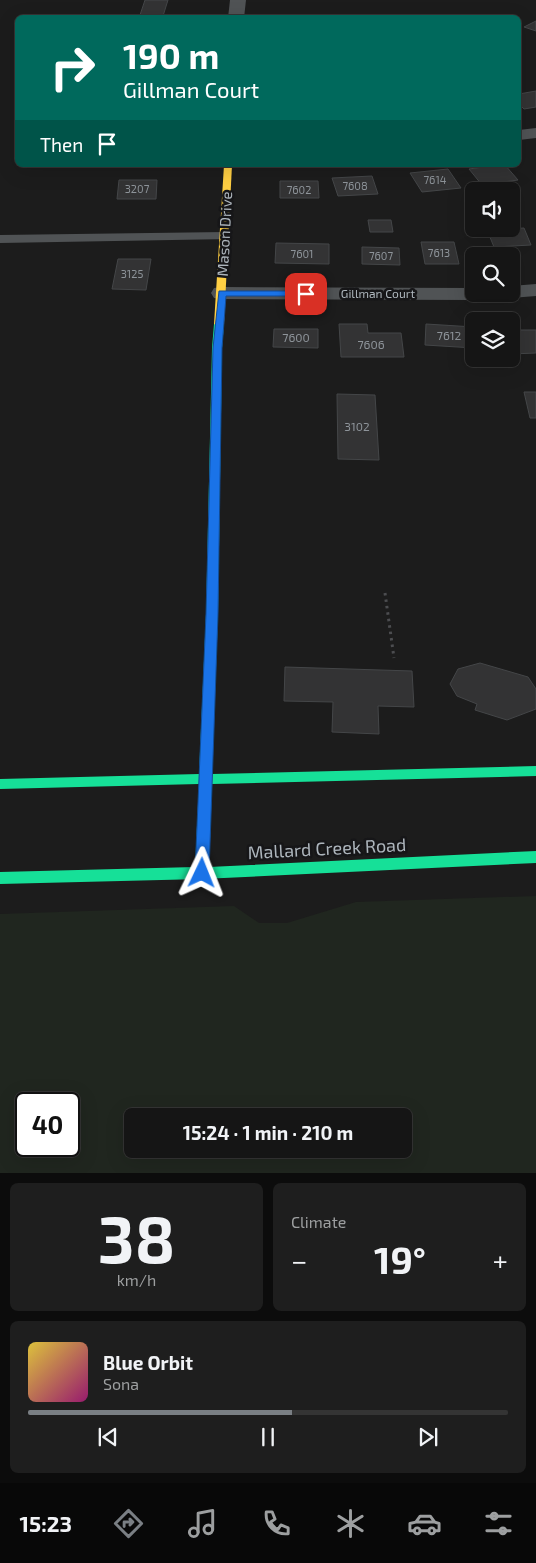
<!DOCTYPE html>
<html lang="en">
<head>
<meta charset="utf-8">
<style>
	:root { --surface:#151515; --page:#1e1e1e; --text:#f1f3f6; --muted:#9d9fa0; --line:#343434; --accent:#7a7f84 }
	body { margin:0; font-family:"Exo 2",sans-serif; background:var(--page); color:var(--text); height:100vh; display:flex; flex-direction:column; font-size:19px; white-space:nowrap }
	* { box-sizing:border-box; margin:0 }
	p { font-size:16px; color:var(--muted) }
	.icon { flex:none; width:28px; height:28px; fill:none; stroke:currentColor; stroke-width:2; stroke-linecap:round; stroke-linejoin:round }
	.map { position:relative; height:1173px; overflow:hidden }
	.sheet { display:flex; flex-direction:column; gap:10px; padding:10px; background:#0c0c0c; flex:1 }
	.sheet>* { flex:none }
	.guide { position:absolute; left:15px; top:15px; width:506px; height:152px; border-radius:8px; box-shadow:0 5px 20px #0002,0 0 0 1px var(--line); background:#00695c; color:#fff; overflow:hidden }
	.buttons { position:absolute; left:465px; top:182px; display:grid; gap:10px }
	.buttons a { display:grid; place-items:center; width:55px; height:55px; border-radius:8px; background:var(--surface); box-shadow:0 5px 20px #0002,0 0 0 1px var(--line); font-size:25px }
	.speed { position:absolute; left:15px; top:1092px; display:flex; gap:10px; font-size:25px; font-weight:700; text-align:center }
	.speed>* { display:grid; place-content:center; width:65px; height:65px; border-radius:50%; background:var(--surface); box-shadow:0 5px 20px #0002,0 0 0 1px var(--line); line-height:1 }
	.speed .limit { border:2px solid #111; border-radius:8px; background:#fff; color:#111 }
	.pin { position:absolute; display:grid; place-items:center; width:42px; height:42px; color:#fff; margin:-21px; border-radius:10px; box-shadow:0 2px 8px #0006 }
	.me { position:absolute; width:55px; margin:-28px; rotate:2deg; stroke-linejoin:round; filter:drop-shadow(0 0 4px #0008) }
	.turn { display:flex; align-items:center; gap:18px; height:105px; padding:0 25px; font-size:22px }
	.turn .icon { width:65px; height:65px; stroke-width:2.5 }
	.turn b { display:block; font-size:35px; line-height:42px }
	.then { display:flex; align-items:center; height:48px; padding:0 25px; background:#0003; gap:10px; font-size:19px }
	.big { font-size:38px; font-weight:700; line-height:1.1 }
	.sheet .widget { flex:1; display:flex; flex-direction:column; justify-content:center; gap:8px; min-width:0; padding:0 18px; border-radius:8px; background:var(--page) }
	.sheet .dial { align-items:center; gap:0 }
	.dial b { font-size:65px; line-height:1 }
	.song { display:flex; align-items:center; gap:15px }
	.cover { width:60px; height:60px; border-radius:8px; background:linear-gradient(135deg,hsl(50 70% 55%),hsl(320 70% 35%)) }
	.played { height:5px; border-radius:2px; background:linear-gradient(90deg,var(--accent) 55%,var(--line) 55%) }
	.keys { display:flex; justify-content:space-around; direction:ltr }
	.heat { display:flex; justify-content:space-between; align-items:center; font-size:28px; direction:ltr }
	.sheet .tiles { flex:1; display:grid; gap:10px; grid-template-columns:1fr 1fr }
	.widget:last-child { grid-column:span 2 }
	.trip { position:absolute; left:124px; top:1108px; width:288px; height:50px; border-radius:8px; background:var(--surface); box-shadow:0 5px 20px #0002,0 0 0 1px var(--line); font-weight:700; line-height:50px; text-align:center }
	.dock { display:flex; height:80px; justify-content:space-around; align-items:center; background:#080808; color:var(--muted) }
	.dock .icon { width:35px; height:35px }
	.dock .active { color:var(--accent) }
	.dock b { font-size:22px; color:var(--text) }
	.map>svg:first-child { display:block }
	.green { fill:#20261f; fill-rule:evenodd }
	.building { fill:#333334; stroke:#444648 }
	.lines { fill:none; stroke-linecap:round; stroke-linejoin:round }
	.path { stroke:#4c4d50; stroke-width:3; stroke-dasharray:2.5 4; stroke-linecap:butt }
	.lane { fill:#505355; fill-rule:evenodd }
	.street { fill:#505355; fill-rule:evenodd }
	.fast { fill:#16e098; fill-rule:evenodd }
	.slow { fill:#ffcf43; fill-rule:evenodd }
	.route { fill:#1a73e8; stroke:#114b97 }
	.labels { text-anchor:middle; stroke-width:5; stroke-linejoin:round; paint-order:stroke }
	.far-number-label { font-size:11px; fill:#8e949a }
	.far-street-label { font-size:12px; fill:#adb5bc; stroke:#161618 }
	.number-label { font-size:12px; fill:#8e949a }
	.street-label { font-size:15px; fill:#adb5bc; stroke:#161618 }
	.near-street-label { font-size:18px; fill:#adb5bc; stroke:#161618 }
</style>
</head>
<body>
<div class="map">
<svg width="536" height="1173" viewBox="0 0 536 1173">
	<rect width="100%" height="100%" fill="#1c1c1c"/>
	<!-- green -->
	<path class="green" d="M536 896V1173H0V914L234 906 259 923H287L356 902ZM26 1104H69V1146H26ZM132 1116H402V1149H132Z"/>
	<!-- building -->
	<path class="building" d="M145 0H168L163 16 140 15Z
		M536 21V31L524 27Z
		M536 91V107L524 109 519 104V94Z
		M497 165H505L518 180 482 185 469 169Z
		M448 169 461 188 422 192 410 173Z
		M372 176 378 194 338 196 332 178Z
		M119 180H157L156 199H117Z
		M280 181H318L319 198H280Z
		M368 220H391L393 232H370Z
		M524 228 531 245 494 247 487 230Z
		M421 242H454L459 264H425Z
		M276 243 329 244V264L275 263Z
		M362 247 399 248 400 265 362 264Z
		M118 259H151L146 290 112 289Z
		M339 324H367L368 333H401L404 357H341Z
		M426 324 474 327V348L425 345Z
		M274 329H318V348L273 347Z
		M511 330H536V353L511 354Z
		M524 392H536V418H530Z
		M337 394 375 395 379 460 338 459Z
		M480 663 528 677 536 689V709L507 720 475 710 477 704 457 696 450 684 458 669Z
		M285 667 412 671 414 707 378 706 379 734 332 732 333 702 284 701Z"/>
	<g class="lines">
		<!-- path -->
		<path class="path" d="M385 593 394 658"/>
		<!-- lane -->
		<path class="lane" d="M225 232 230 233 232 236 230 239 0 243V235Z"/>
		<!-- street -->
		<path class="street" d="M230 0H246L244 18H228Z
			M536 128V138L519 140V130Z
			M536 284V296L511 298 503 297 501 294H511V286Z
			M222 287 474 288V294H485L482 299 474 300 222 299 214 298 211 293 214 288Z"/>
		<!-- fast -->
		<path class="fast" d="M219 321 224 324 222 348 218 614 212 774 536 766V776L212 784 209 867 536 851V863L202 879 0 884V872L195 867 199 784 0 789V779L199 774 206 614 212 348 214 324Z"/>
		<!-- slow -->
		<path class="slow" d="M224 165H232L224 324 219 327 214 324Z"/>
	</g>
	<!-- route -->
	<path class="route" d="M219 291H306L311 294 306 296H226L222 348 218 614 209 873 207 877 202 879 197 877 195 873 206 614 213 348Z"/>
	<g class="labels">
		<!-- far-number labels -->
		<g class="far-number-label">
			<text x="435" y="184">7614</text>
			<text x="355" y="190">7608</text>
			<text x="137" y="193">3207</text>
			<text x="299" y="194">7602</text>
			<text x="439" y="257">7613</text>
			<text x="302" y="258">7601</text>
			<text x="381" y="260">7607</text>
			<text x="132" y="278">3125</text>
		</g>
		<!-- far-street labels -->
		<g class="far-street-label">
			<text x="378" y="298">Gillman Court</text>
		</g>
		<!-- number labels -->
		<g class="number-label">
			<text x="449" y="340">7612</text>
			<text x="296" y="342">7600</text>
			<text x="371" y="349">7606</text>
			<text x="357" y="431">3102</text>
		</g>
		<!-- street labels -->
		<g class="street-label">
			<text transform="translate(225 234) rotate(-87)" y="5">Mason Drive</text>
		</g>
		<!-- near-street labels -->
		<g class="near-street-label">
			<text transform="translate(327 849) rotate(-3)" y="6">Mallard Creek Road</text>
		</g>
	</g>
</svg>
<div class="buttons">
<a><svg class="icon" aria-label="sound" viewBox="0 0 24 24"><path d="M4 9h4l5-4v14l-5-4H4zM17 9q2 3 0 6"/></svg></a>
<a><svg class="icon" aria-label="search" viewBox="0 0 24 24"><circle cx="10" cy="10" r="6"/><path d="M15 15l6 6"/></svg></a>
<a><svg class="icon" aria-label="layers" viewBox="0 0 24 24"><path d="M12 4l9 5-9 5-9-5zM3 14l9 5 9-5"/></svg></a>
</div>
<div class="speed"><div class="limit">40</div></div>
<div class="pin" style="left:306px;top:294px;background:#d93025"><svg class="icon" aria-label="arrive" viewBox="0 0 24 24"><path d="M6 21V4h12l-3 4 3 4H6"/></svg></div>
<svg class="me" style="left:202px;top:873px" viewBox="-20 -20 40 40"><path d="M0-17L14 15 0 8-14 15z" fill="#1a73e8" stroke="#fff" stroke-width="4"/></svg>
<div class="trip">15:24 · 1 min · 210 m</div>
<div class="guide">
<div class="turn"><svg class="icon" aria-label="right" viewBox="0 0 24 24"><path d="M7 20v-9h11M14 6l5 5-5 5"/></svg><div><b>190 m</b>Gillman Court</div></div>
<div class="then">Then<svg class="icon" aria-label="arrive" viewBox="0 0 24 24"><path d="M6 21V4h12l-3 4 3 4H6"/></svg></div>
</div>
</div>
<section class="sheet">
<div class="tiles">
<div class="widget dial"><b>38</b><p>km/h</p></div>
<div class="widget"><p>Climate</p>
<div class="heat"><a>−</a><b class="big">19°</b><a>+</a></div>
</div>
<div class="widget">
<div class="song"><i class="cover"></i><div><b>Blue Orbit</b><p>Sona</p></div></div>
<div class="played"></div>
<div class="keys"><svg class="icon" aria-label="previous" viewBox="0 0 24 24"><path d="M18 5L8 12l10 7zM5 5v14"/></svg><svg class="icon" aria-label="pause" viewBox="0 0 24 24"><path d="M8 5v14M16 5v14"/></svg><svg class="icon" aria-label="next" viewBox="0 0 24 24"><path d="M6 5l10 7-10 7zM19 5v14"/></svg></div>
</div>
</div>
</section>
<nav class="dock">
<b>15:23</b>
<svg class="icon active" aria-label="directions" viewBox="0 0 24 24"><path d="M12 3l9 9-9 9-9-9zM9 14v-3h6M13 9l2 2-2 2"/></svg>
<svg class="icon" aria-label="music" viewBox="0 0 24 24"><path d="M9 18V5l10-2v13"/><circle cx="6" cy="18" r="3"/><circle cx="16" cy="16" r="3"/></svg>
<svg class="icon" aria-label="phone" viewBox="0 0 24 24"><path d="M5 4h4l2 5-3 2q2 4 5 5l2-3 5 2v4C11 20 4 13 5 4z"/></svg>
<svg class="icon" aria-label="climate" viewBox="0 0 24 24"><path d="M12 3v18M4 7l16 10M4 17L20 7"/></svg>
<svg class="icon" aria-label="car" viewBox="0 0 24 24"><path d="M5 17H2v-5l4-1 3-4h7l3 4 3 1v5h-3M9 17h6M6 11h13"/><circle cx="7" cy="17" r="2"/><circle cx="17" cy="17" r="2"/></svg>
<svg class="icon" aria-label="filters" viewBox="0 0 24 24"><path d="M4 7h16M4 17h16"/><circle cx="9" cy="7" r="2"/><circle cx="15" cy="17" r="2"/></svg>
</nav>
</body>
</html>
